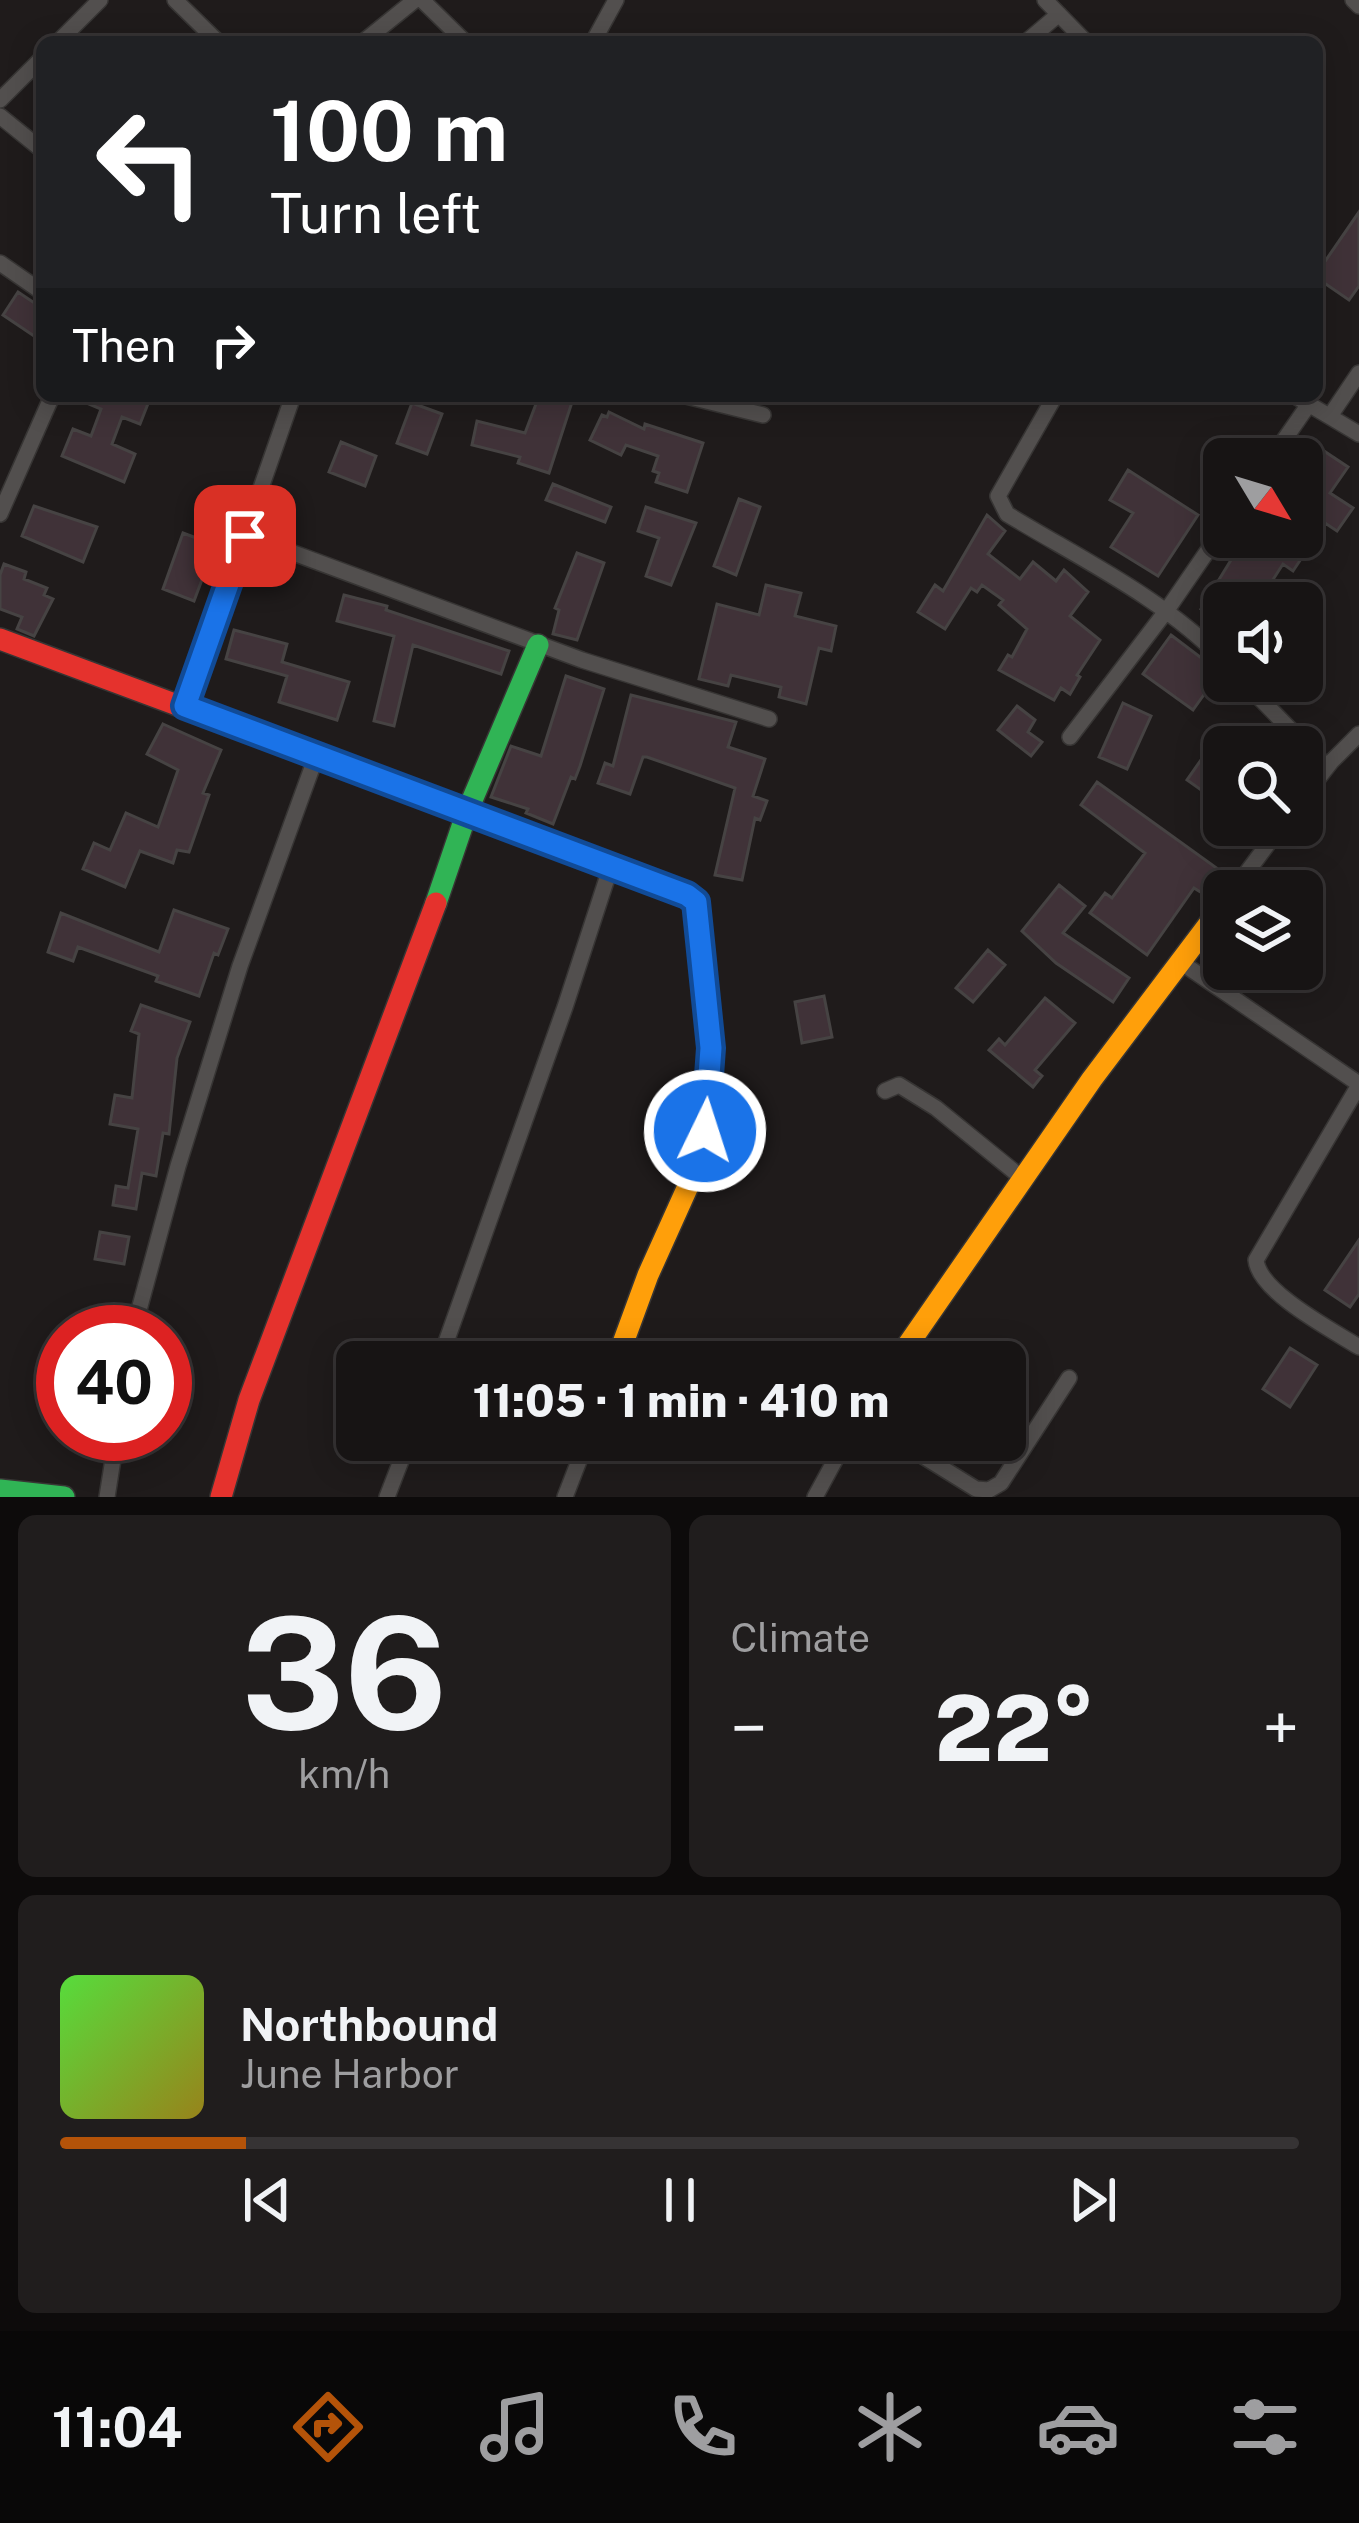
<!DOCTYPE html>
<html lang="en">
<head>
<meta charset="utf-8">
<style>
	:root { --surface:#171414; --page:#201d1d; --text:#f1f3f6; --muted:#9e9ea0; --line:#363334; --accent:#b45309 }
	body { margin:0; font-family:"Public Sans",sans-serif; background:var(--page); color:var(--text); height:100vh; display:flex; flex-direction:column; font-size:45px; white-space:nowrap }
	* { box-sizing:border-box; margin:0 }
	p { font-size:39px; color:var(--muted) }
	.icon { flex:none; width:66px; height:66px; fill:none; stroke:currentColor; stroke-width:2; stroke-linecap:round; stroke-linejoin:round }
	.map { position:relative; height:1497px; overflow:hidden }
	.sheet { display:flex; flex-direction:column; gap:18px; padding:18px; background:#0d0b0b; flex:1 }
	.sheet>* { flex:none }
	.banner { position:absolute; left:36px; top:36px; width:1287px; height:366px; border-radius:18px; box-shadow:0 6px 30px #0003,0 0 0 3px var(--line); background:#202124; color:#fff; overflow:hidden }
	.needle { width:78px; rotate:128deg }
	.controls { position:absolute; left:1203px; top:438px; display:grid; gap:24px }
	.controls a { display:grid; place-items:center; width:120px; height:120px; border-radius:18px; background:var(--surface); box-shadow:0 6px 30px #0003,0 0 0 3px var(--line); font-size:60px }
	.speed { position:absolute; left:36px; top:1305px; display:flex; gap:24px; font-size:60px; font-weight:700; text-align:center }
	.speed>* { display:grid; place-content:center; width:156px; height:156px; border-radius:50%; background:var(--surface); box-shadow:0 6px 30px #0003,0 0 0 3px var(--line); line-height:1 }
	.speed .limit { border:18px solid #d22; background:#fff; color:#111 }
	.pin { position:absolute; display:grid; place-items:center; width:102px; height:102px; color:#fff; margin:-51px; border-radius:24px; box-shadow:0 6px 18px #0006 }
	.me { position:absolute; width:132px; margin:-66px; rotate:4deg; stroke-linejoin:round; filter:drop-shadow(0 0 9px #0008) }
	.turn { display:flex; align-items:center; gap:42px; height:252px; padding:0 36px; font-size:54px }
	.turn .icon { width:156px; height:156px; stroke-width:2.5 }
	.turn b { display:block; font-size:84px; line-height:102px }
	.then { display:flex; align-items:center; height:114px; padding:0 36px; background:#0003; gap:24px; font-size:45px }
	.big { font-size:90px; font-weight:800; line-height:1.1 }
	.sheet .tile { flex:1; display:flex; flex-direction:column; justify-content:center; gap:18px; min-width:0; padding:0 42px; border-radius:18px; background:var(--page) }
	.sheet .dial { align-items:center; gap:0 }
	.dial b { font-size:156px; line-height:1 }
	.song { display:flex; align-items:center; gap:36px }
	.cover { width:144px; height:144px; border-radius:18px; background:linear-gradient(135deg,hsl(110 70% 55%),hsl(50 70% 35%)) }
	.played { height:12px; border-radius:6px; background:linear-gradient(90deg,var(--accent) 15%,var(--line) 15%) }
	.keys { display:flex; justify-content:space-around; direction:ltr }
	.heat { display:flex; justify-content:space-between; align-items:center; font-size:66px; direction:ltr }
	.sheet .tiles { flex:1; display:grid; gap:18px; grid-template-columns:1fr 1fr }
	.tile:last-child { grid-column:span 2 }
	.trip { position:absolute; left:336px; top:1341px; width:690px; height:120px; border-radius:18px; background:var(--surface); box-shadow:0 6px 30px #0003,0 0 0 3px var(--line); font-weight:800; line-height:120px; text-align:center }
	.tabs { display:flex; height:192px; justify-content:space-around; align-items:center; background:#090808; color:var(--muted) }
	.tabs .icon { width:84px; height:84px }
	.tabs .selected { color:var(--accent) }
	.tabs b { font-size:54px; color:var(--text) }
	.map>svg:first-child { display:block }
	.building { fill:#403238; stroke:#464343; stroke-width:3 }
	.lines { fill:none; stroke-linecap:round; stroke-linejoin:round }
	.street-casing { stroke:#373534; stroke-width:18 }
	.fast-casing { stroke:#373534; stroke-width:24 }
	.slow-casing { stroke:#373534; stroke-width:24 }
	.jam-casing { stroke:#373534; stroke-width:24 }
	.street { stroke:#524f4e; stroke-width:15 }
	.fast { stroke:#30b455; stroke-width:21 }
	.slow { stroke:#ff9f0a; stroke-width:21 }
	.jam { stroke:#e5322d; stroke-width:21 }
	.route-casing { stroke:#114b97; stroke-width:30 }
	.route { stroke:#1a73e8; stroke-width:21 }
</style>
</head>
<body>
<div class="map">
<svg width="1359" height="1497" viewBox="0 0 1359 1497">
	<rect width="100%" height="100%" fill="#1f1b1b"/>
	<!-- building -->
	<path class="building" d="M1359 212V286L1349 300 1317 278V273Z
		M18 292 42 308V324L34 336 3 315Z
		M70 396H151L140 424 122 417 112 444 135 454 124 482 62 456 73 429 91 436 101 409Z
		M539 396H574L549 473 518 463 520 457 472 445 477 421 525 433Z
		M412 403 442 414 427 454 397 443Z
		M609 412 644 429 645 424 703 443 687 492 656 482 659 473 653 471 658 456 626 445 621 455 590 440 602 415 607 417Z
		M341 442 376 456 365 486 329 472Z
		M1312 443 1348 467 1330 493 1353 508 1337 531 1325 523 1293 571 1283 564 1258 603H1224V624L1201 609 1239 547 1249 537H1302V457Z
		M1128 470 1198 515 1158 576 1111 547 1133 513 1110 500Z
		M553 484 611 507 605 522 546 500Z
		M739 499 760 507 736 575 714 566Z
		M34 506 97 527 83 562 22 536Z
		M646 507 696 523 671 585 646 576 659 538 638 531Z
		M987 515 1005 531 988 554 1020 579 1033 562 1056 581 1064 570 1088 592 1070 616 1100 640 1077 675 1080 677 1070 694 1061 688 1054 700 999 670 1008 655 1012 657 1027 629 999 605 1003 600 982 585 977 592 971 588 945 629 918 612 935 585 943 591Z
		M183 533 215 545 194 601 163 589Z
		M577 553 604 563 577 640 553 634 559 610 555 608Z
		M4 564 26 572 24 579 47 588 44 595 53 599 34 636 17 629 22 617 0 609V575Z
		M766 585 801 593 795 616 836 626 831 651 819 648 806 704 779 697 781 687 731 675 728 686 699 679 717 604 759 615Z
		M344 595 387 606 386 610 509 651 501 674 413 645 394 726 374 721 394 636 337 621Z
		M234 630 287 644 282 662 349 682 337 720 279 702 287 676 226 659Z
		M1171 635 1220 672 1193 710 1143 674Z
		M566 676 604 689 580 766 575 779 571 777 553 824 526 813 528 809 491 797 511 746 541 756Z
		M631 695 736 722 728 747 765 759 753 796 767 801 760 820 755 818 742 880 715 875 735 788 647 757H643L630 794 598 783 605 763 613 766Z
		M1123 703 1151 716 1127 769 1099 757Z
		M1017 706 1035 720 1028 732 1042 742 1031 756 998 730Z
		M163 724 221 750 203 793 209 795 189 852 177 850 173 863 140 851 125 887 83 869 94 843 110 850 126 813 158 827 178 770 147 754Z
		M1203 757 1224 772V806L1187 780Z
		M1097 782 1218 869 1202 893 1194 888 1147 955 1090 913 1105 893 1112 898 1145 853 1081 805Z
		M1059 885 1085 906 1063 933 1129 978 1113 1002 1056 963 1022 931Z
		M174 910 228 929 218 955 214 953 199 996 156 981 158 976 78 947 73 961 48 952 61 913 159 952Z
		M988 950 1005 965 973 1002 956 988Z
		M824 996 832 1037 802 1043 795 1002Z
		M1045 998 1075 1023 1035 1070 1042 1076 1033 1087 989 1050 999 1039 1005 1045Z
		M141 1005 190 1022 177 1058 169 1134 163 1133 156 1176 142 1173 136 1209 113 1205 116 1186 128 1188 138 1129 110 1124 115 1095 132 1098 139 1034 131 1031Z
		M100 1232 129 1237 124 1264 95 1259Z
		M1359 1240V1294L1350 1307 1325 1290Z
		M1290 1348 1317 1365 1290 1407 1263 1389Z"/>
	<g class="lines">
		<!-- street casing -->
		<g class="street-casing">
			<path id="street" d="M175 0 218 42
				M422 0 465 42
				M1045 0 1086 42
				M1353 0 1359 6
				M58 42 100 0
				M363 42 415 0
				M593 42 616 0
				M1026 42 1059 14
				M0 100 42 58
				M0 116 42 150
				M0 263 42 292
				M686 396 763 415
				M1055 396 998 496 1007 514C1081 559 1163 598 1224 661
				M1295 396 1359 434
				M1330 416 1359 373
				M1271 459 1309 404
				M0 514 52 396
				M245 535 582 660 769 719
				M1243 681 1327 767
				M185 706 293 396
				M1070 737 1167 610 1224 527
				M1302 799 1331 762 1359 734
				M1233 891 1282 825
				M1182 963 1359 1084
				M1359 1085 1256 1260C1259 1292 1332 1330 1359 1347
				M885 1091 899 1085 936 1108 1022 1178
				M133 1332 178 1166 240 966 317 754
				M439 1362 565 1007 611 866
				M897 1440 976 1489 989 1490 1001 1483 1069 1378
				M107 1497 117 1434
				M387 1497 409 1440
				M565 1497 587 1440
				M815 1497 846 1440"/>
		</g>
		<!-- fast casing -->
		<g class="fast-casing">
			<path id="fast" d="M436 903 467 812 538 645
				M0 1490 64 1497"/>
		</g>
		<!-- slow casing -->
		<g class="slow-casing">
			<path id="slow" d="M616 1362 648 1275 689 1184 705 1127
				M896 1362 1092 1079 1224 904"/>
		</g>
		<!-- jam casing -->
		<g class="jam-casing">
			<path id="jam" d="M0 639 687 895 696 902 711 1048 705 1127
				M221 1497 249 1400 436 903"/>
		</g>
		<!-- street -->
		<use href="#street" class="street"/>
		<!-- fast -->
		<use href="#fast" class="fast"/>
		<!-- slow -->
		<use href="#slow" class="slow"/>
		<!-- jam -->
		<use href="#jam" class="jam"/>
	</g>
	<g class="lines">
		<!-- route casing -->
		<g class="route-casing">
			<path id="route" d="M245 536 185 706 687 895 696 902 711 1048 705 1131"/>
		</g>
		<!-- route -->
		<use href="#route" class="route"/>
	</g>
</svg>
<div class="controls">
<a><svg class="needle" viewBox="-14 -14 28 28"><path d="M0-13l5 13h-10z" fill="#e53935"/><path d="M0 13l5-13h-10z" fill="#9e9ea0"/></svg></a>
<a><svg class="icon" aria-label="sound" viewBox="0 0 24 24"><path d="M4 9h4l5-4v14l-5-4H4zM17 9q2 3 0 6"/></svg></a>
<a><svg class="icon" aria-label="search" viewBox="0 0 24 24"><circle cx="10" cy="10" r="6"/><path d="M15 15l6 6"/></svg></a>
<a><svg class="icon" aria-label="layers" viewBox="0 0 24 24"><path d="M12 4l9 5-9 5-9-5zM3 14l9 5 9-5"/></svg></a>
</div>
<div class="speed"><div class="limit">40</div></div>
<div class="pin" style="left:245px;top:536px;background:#d93025"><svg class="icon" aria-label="arrive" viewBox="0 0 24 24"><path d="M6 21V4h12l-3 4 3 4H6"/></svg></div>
<svg class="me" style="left:705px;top:1131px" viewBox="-20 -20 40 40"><circle r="17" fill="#1a73e8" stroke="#fff" stroke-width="3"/><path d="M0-11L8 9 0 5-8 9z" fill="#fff"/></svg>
<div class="trip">11:05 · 1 min · 410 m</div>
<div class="banner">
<div class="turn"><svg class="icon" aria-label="left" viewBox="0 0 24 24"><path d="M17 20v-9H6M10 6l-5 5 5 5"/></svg><div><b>100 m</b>Turn left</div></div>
<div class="then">Then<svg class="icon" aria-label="right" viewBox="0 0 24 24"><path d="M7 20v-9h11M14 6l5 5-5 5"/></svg></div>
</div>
</div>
<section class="sheet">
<div class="tiles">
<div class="tile dial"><b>36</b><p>km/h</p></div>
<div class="tile"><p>Climate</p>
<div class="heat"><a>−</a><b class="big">22°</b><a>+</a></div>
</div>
<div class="tile">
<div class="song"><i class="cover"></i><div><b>Northbound</b><p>June Harbor</p></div></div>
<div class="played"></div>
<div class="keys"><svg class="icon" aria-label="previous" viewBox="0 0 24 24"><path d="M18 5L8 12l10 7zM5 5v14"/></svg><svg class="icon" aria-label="pause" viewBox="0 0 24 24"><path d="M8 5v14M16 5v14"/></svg><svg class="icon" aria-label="next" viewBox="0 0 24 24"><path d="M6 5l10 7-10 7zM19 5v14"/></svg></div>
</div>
</div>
</section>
<nav class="tabs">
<b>11:04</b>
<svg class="icon selected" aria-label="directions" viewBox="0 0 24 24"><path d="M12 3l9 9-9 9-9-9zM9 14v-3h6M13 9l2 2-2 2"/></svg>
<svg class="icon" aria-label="music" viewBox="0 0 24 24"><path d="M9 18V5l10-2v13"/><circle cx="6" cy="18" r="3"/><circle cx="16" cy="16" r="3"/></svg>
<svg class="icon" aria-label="phone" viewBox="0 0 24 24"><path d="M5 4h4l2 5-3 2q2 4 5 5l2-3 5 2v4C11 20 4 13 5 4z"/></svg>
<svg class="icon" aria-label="climate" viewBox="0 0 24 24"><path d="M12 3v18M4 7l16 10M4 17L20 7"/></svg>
<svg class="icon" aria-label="car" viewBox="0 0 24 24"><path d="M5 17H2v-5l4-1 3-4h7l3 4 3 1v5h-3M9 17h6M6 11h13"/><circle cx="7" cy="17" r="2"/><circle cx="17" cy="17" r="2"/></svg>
<svg class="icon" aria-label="filters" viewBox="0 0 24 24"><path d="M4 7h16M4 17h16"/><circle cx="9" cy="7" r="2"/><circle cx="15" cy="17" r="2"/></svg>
</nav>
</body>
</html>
